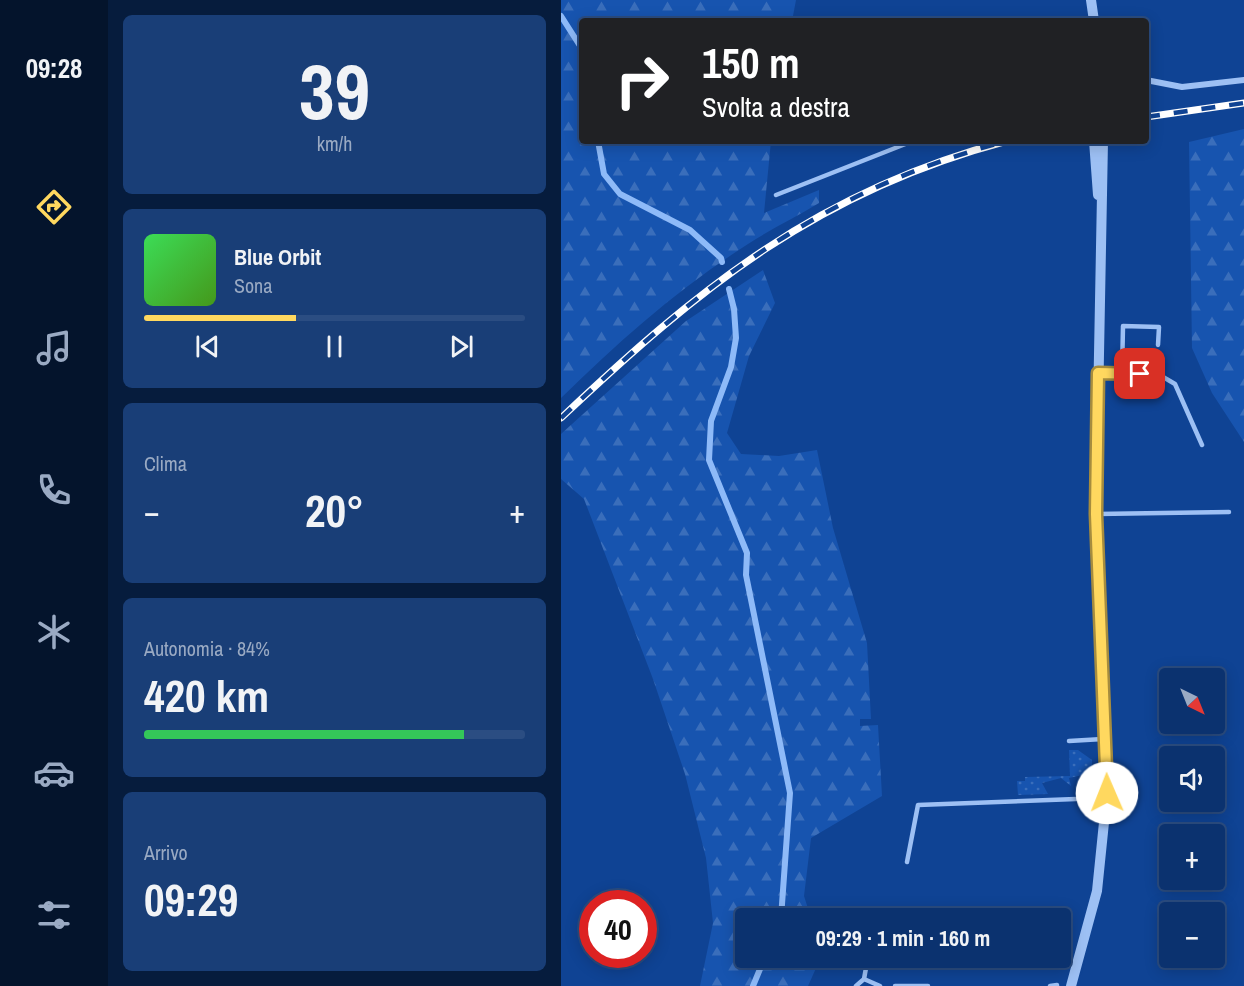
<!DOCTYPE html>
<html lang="it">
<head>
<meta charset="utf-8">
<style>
	:root { --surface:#0b326f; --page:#193e77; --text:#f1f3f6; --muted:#9aaac3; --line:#2b4d82; --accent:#ffd85f }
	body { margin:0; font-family:"Archivo Narrow",sans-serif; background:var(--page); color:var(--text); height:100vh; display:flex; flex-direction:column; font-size:22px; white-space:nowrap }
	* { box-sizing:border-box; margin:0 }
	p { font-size:20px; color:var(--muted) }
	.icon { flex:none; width:33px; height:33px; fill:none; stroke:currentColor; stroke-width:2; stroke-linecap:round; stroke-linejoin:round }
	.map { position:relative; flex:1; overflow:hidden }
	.sheet { display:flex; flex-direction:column; gap:15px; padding:15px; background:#061c3d; width:453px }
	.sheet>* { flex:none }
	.banner { position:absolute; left:18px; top:18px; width:570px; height:126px; border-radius:6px; box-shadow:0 3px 15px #0003,0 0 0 2px var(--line); background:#202124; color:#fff; overflow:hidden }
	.needle { width:39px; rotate:137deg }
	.buttons { position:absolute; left:598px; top:668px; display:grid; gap:12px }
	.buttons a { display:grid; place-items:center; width:66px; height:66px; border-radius:6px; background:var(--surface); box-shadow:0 3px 15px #0003,0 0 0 2px var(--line); font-size:30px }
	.speed { position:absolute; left:18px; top:890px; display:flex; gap:12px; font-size:30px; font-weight:700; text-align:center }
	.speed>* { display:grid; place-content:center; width:78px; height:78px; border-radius:50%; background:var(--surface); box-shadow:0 3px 15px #0003,0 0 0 2px var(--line); line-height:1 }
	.speed .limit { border:9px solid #d22; background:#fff; color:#111 }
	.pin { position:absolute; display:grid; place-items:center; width:51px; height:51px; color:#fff; margin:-26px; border-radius:12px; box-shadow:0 3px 9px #0006 }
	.me { position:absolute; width:66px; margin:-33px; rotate:359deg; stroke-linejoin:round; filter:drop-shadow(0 0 4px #0008) }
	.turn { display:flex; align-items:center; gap:21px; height:126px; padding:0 24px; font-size:27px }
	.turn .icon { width:78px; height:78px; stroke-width:2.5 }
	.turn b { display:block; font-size:42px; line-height:51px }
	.big { font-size:45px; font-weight:800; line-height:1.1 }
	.sheet .widget { flex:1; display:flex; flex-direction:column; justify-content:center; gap:9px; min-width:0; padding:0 21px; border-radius:9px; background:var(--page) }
	.sheet .dial { align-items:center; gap:0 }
	.dial b { font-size:78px; line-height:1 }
	.song { display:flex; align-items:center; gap:18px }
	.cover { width:72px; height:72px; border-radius:9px; background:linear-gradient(135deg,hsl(130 70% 55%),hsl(100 70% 35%)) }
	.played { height:6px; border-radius:3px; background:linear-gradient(90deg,var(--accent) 40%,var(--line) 40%) }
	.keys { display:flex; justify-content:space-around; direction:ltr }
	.heat { display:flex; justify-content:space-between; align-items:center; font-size:33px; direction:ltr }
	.charge { height:9px; border-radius:4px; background:linear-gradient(90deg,#34c759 84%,var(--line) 0) }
	.trip { position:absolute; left:174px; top:908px; width:336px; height:60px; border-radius:6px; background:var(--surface); box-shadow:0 3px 15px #0003,0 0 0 2px var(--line); font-weight:800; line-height:60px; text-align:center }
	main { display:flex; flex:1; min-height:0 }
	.menu { display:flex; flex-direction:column; width:108px; justify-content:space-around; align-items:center; background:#04142c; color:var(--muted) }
	.menu .icon { width:42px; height:42px }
	.menu .active { color:var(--accent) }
	.menu b { font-size:27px; color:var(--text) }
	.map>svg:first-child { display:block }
	.grass { fill:url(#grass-dots) }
	.forest { fill:url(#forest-firs) }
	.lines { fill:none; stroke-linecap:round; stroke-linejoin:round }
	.stream { stroke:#8ebaf8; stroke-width:6 }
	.service { stroke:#9dc0f4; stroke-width:4.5 }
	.minor { stroke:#9dc0f4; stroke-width:6 }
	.tertiary { stroke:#9dc0f4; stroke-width:10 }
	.rail-casing { stroke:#fff; stroke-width:7 }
	.rail { stroke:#0f4394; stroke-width:4.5; stroke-dasharray:14; stroke-linecap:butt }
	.route-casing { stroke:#a68c3e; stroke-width:15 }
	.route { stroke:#ffd85f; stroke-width:10 }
</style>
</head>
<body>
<main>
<nav class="menu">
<b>09:28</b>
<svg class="icon active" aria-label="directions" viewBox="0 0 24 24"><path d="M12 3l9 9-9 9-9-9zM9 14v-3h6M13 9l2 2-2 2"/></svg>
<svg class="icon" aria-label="music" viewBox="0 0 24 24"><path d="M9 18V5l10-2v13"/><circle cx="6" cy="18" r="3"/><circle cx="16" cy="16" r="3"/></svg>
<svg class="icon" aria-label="phone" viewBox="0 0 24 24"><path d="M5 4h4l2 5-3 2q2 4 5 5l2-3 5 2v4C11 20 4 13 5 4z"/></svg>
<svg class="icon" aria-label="climate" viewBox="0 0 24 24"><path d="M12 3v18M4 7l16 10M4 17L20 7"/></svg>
<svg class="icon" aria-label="car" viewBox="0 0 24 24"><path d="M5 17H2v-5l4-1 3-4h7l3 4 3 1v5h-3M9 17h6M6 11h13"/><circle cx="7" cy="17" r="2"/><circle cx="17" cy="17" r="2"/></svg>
<svg class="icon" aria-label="filters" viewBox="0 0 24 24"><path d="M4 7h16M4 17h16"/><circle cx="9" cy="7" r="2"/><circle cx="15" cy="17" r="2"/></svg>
</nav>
<section class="sheet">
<div class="widget dial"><b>39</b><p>km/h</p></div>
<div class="widget">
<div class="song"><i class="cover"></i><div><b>Blue Orbit</b><p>Sona</p></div></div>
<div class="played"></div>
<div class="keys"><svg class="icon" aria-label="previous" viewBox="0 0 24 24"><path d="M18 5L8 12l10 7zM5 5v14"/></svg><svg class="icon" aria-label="pause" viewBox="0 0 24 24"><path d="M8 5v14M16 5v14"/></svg><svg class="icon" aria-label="next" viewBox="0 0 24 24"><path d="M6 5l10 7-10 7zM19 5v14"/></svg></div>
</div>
<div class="widget"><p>Clima</p>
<div class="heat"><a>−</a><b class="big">20°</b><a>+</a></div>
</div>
<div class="widget"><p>Autonomia · 84%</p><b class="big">420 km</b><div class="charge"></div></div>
<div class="widget"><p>Arrivo</p><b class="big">09:29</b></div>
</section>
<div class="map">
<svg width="683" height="986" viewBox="0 0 683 986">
	<defs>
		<pattern id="grass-dots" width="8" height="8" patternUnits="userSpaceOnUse" patternTransform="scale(1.5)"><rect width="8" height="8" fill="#1754af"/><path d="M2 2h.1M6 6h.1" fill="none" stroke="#3a6ebb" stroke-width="1.8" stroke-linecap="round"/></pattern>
		<pattern id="forest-firs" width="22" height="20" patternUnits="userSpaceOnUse" patternTransform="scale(1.5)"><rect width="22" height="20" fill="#1754af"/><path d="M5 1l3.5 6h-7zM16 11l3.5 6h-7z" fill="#3a6ebb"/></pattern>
	</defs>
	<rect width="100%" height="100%" fill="#0f4394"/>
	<!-- grass -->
	<path class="grass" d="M508 750H517L531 760V773L508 778 510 786 500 778 481 783 487 794 457 795 456 781H464V777L509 776Z"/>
	<!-- forest -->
	<path class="forest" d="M0 0H235L231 21H21V141H210L203 213 258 190V203C235 217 210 229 187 244 118 288 58 341 0 398Z
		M683 129V442L651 393 631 348 628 142Z
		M202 270 214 303 188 356 166 433 180 454 218 456 256 450 272 528 306 643 310 719H299V726L317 725 321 796 250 838 243 896 250 918H184V957H260L247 986H139L152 923 145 858 124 774 92 679 23 499 0 479V434L125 321Z"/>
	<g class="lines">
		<!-- stream -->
		<path class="stream" d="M0 16 21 49
			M37 141 43 174 59 194 129 230 160 258 161 262
			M168 289 173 309 175 338 170 367 150 421 148 460 186 553 185 575 229 793 220 918
			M192 986 204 957"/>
		<!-- service -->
		<path class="service" d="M215 195 352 141
			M539 373 597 374V365
			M561 374 562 326 598 327 597 345
			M597 374 614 384 641 445
			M536 514 668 512
			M508 741 542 739
			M346 862 357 805 515 799
			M307 957 303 979 319 986
			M295 986 303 979
			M334 986H367
			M489 986 496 985"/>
		<!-- minor -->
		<path class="minor" d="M585 80 621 87 683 80"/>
		<!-- tertiary -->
		<path class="tertiary" d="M530 0 533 21
			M533 141 537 195
			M510 986 536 891 546 793 535 514 542 141"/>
		<!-- rail casing -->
		<g class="rail-casing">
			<path id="rail" d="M585 117 683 103
				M0 418C139 287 257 191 446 141"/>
		</g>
		<!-- rail -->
		<use href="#rail" class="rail"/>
	</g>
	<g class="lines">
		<!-- route casing -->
		<g class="route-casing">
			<path id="route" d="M546 793 535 514 537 373 579 374"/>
		</g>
		<!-- route -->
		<use href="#route" class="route"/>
	</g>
</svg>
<div class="buttons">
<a><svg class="needle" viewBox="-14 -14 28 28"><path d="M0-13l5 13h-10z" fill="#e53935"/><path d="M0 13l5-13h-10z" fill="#9aaac3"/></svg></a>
<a><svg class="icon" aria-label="sound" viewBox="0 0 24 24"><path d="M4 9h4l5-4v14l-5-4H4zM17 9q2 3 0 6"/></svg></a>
<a>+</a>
<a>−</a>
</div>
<div class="speed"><div class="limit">40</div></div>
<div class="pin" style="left:579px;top:374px;background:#d93025"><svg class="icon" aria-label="arrive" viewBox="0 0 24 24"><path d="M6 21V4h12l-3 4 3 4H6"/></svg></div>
<svg class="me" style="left:546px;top:793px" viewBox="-20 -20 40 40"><circle r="19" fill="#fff"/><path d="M0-13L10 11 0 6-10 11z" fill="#ffd85f"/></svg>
<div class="trip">09:29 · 1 min · 160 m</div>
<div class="banner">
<div class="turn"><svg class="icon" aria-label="right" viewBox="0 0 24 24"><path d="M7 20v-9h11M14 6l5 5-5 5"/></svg><div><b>150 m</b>Svolta a destra</div></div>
</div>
</div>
</main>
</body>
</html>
